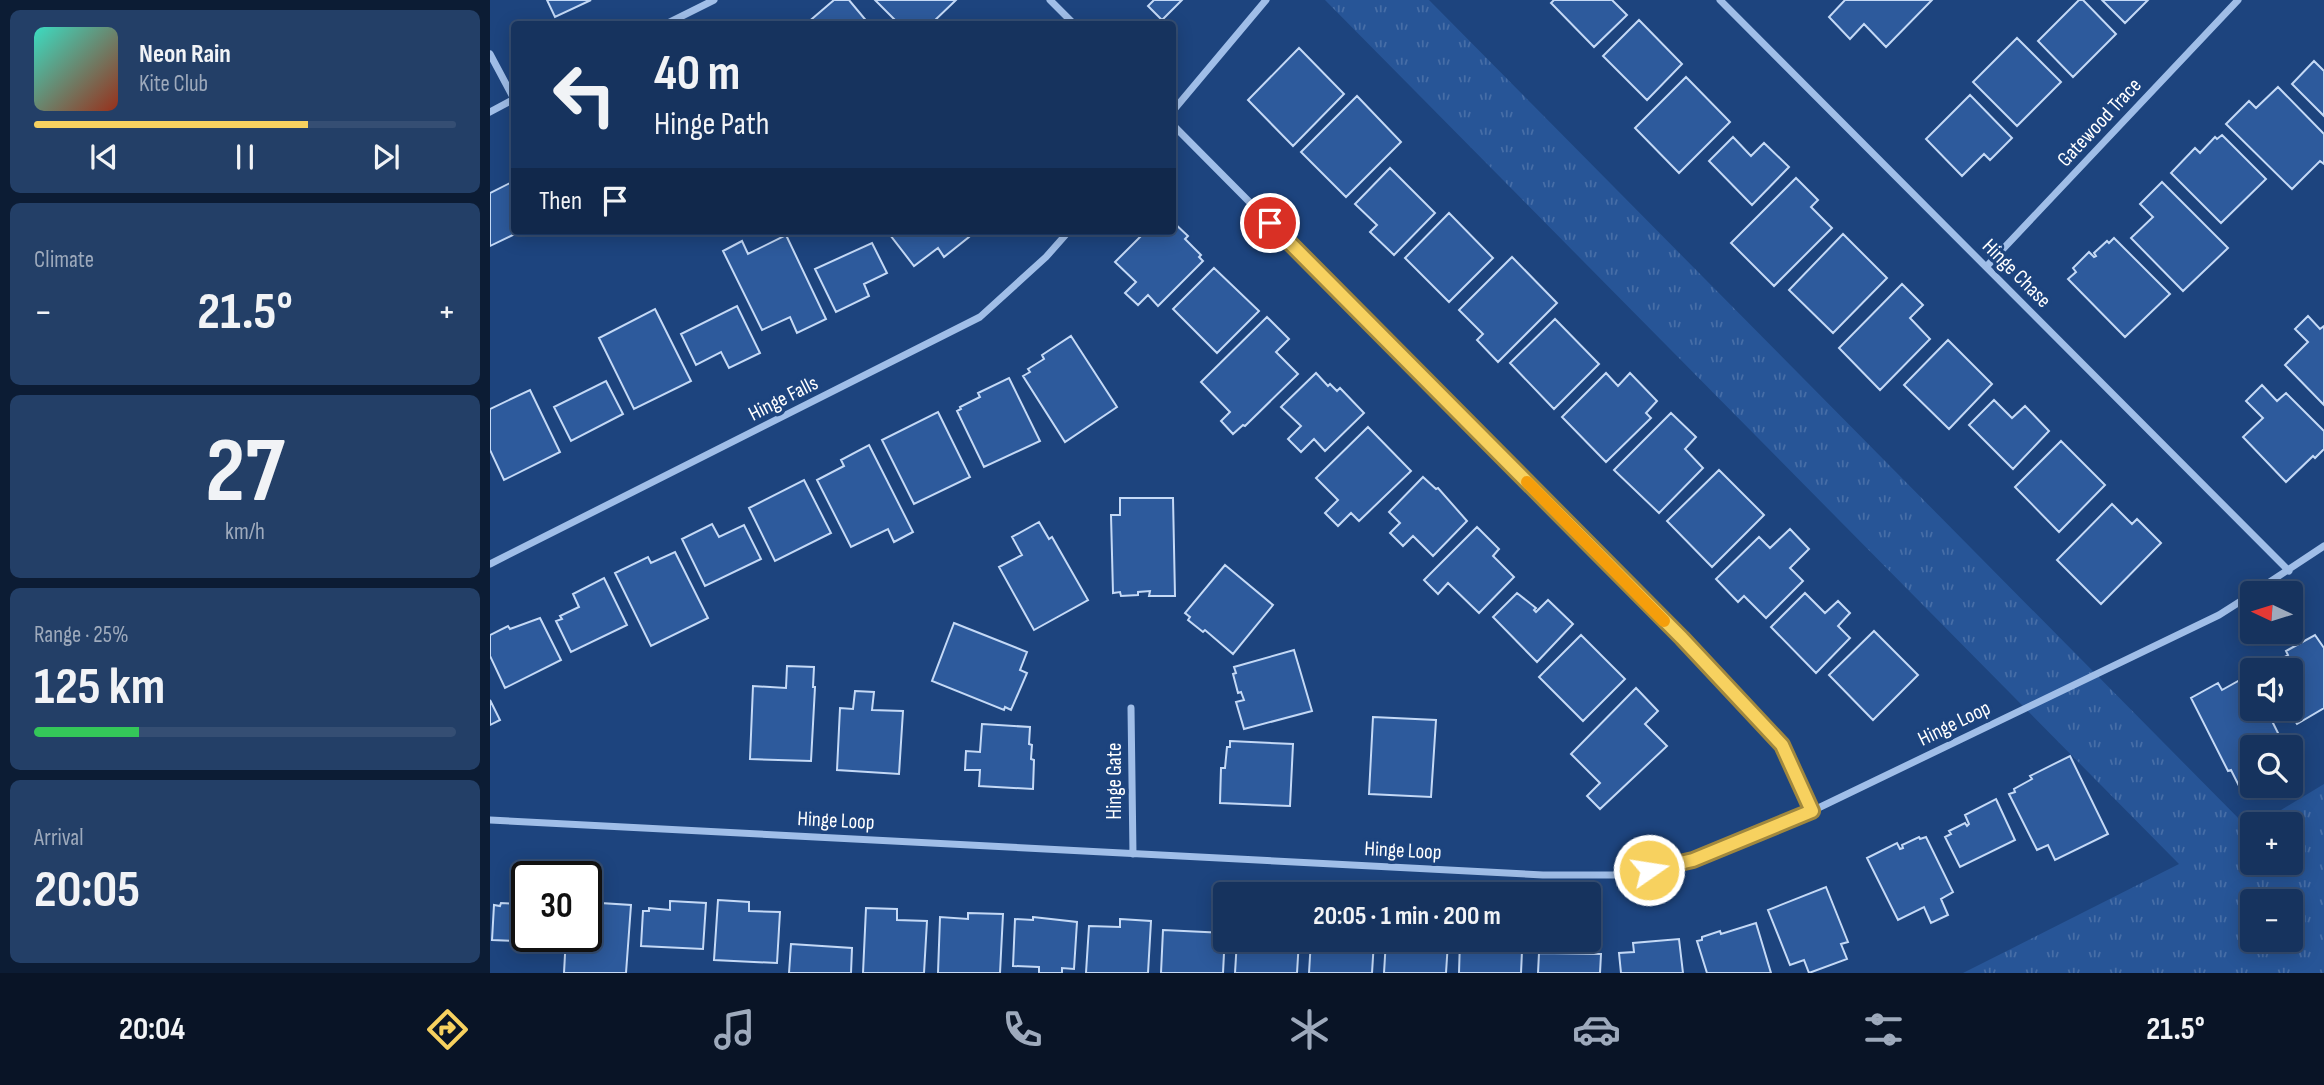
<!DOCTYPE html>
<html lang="en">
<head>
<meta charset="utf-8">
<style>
	:root { --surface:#16335e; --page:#233f67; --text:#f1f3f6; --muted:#9eaabc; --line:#354e73; --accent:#f7d15f }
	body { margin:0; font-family:"Sofia Sans Condensed",sans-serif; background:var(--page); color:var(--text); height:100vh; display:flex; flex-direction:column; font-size:26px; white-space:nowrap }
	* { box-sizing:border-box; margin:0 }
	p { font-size:23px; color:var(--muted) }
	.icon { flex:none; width:38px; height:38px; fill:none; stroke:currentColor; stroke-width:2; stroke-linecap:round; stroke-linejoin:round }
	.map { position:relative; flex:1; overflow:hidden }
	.side { display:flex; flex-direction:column; gap:10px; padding:10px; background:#0c1c34; width:490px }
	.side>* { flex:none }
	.hud { position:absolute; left:21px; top:21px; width:665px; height:214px; border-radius:7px; box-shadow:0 4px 18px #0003,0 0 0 2px var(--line); background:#16335e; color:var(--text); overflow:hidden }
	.needle { width:46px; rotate:274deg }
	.controls { position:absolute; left:1750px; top:581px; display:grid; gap:14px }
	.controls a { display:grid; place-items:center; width:63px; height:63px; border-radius:7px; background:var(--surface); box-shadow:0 4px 18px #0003,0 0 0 2px var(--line); font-size:35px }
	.speed { position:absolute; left:21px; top:861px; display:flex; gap:14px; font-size:35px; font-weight:700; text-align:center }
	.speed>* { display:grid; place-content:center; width:91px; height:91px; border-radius:50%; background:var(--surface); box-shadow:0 4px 18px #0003,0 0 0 2px var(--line); line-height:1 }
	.speed .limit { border:4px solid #111; border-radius:10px; background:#fff; color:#111 }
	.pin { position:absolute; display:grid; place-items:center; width:60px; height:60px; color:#fff; margin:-30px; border:4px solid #fff; border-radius:50%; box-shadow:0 2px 7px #0007 }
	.me { position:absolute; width:77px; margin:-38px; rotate:77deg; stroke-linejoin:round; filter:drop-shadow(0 0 5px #0008) }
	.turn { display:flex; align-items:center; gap:24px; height:147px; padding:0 28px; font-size:32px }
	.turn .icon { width:91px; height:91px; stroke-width:2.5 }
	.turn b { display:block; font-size:49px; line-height:60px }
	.then { display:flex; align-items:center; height:66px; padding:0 28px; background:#0003; gap:14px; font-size:26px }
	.big { font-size:52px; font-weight:700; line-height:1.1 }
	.side .tile { flex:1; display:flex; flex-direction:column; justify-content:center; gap:10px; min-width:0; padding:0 24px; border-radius:10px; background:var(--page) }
	.side .dial { align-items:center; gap:0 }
	.dial b { font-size:91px; line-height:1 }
	.song { display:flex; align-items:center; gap:21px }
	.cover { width:84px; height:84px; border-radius:10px; background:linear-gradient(135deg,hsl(170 70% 55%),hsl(10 70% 35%)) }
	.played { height:7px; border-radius:4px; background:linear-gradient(90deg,var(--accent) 65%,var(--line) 65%) }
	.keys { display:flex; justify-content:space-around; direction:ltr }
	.heat { display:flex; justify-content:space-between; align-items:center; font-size:38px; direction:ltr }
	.charge { height:10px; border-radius:5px; background:linear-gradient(90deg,#34c759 25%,var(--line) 0) }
	.trip { position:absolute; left:723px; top:882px; width:388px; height:70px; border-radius:7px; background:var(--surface); box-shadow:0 4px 18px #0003,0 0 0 2px var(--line); font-weight:700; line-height:70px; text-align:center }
	.tabs { display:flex; height:112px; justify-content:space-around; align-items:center; background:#091426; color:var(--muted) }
	.tabs .icon { width:49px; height:49px }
	.tabs .current { color:var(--accent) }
	.tabs b { font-size:32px; color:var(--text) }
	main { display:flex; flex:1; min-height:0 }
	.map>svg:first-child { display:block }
	.grass { fill:url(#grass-tufts); fill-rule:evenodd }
	.building { fill:#2d5a9c; stroke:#c4d9f6; stroke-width:2 }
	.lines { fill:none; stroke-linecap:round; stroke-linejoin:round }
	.minor { stroke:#a0bee8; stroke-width:7 }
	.route-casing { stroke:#a1883e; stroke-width:18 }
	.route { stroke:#f7d15f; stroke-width:12 }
	.slow { stroke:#f59e0b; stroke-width:12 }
	.labels { text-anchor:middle; stroke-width:7; stroke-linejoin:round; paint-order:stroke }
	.street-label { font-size:21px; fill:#fff; stroke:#1d447e }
</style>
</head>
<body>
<main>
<section class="side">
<div class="tile">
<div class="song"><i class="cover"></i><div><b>Neon Rain</b><p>Kite Club</p></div></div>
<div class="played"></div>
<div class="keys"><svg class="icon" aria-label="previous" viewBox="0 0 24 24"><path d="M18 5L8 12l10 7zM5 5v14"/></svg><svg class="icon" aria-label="pause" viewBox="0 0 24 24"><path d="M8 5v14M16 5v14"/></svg><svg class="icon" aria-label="next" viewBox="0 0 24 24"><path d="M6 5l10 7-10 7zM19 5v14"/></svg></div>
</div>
<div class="tile"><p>Climate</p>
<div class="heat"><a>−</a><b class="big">21.5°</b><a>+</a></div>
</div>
<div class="tile dial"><b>27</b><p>km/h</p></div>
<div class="tile"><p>Range · 25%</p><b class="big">125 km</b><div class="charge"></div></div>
<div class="tile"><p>Arrival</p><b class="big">20:05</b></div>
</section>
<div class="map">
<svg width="1834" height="973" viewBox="0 0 1834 973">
	<defs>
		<pattern id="grass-tufts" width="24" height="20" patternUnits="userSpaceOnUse" patternTransform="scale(1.75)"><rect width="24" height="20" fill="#275597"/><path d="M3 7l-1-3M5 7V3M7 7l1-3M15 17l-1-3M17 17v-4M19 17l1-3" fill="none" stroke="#476ea7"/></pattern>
	</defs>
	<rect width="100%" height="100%" fill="#1d447e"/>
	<!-- grass -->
	<path class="grass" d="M835 0H939L1759 829 1762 828V863H1801V824H1768L1834 784V973H1473L1689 864ZM1762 901H1801V940H1762Z"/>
	<!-- building -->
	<path class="building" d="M57 0H101L65 17Z
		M344 0H359L379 24H316Z
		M385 0H466L441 24H409Z
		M664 0H692L672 20 658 6Z
		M1064 0H1122L1137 15 1104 47 1061 3Z
		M1355 0H1442L1396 47 1374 24 1360 39 1339 17Z
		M1589 0H1593L1626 34 1583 77 1548 41Z
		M1612 0H1658L1635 23Z
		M1149 20 1192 64 1157 100 1113 56Z
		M1527 38 1571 82 1527 126 1483 82Z
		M809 48 854 94 803 146 758 100Z
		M1824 61 1834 71V116L1802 84Z
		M1196 77 1240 122 1189 173 1145 128Z
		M1788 87 1834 134V164L1830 161 1802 189 1736 124 1759 101 1766 108Z
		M1480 95 1522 138 1500 160 1494 154 1472 176 1436 139Z
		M867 96 911 142 856 197 811 152Z
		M1732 135 1776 179 1731 223 1681 173 1705 148 1710 153 1725 137 1727 139Z
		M1243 137 1261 156 1274 143 1299 167 1262 205 1219 161Z
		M900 168 945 213 904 255 880 232 887 225 865 204Z
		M1306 178 1328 200 1321 207 1342 228 1284 286 1241 243Z
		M24 181V231H31L0 246V193Z
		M1672 182 1738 248 1693 291 1641 238 1663 217 1650 204Z
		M959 213 1003 258 959 302 915 258Z
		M682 221 698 236 695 239 711 255 709 257 713 261 668 306 658 295 648 305 635 293 646 282 625 262 656 231H682Z
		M397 231H475L479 237 454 257 448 248 424 266Z
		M1353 234 1397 278 1343 333 1299 290Z
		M296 235 336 319 307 333 300 317 272 330 233 251 252 241 258 254Z
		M1624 238 1680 294 1635 337 1578 279 1586 272 1583 268 1599 252 1604 257 1606 256 1604 253 1617 241 1619 243Z
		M382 243 397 273 374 284 379 296 346 312 325 269Z
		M1022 257 1067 303 1008 362 987 340 993 334 969 310Z
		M724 268 769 311 727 353 683 309Z
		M1412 284 1433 305 1420 318 1440 339 1390 390 1349 348Z
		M247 306 270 353 239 368 231 352 206 365 191 334Z
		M165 309 201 381 144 409 109 338Z
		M1818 316 1830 329 1834 326V405L1795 365 1818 342 1805 329Z
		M777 317 799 339 786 352 808 374 755 426 753 425 743 434 731 421 740 412 711 382Z
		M1065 319 1109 364 1064 409 1020 363Z
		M581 336 627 407 575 442 533 376 540 372 538 369 554 359 552 355Z
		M1458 340 1502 384 1459 429 1414 385Z
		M826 373 838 386 840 384 847 391 850 388 874 413 835 451 824 439 811 452 798 439 811 426 791 407Z
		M1116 373 1128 386 1140 373 1167 401 1156 413 1161 418 1116 462 1072 417Z
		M519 378 550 441 494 467 467 411 471 409 470 407 490 397 488 393Z
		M116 381 133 414 81 441 64 407Z
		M1772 385 1787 401 1796 393 1834 431V449L1825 458 1823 456 1796 482 1753 437 1773 418 1756 401Z
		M40 390 70 452 14 480 0 450V409Z
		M1504 400 1522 418 1535 406 1559 431 1523 469 1479 425Z
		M448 412 480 477 424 504 392 440Z
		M1181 413 1206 437 1195 449 1213 468 1169 513 1124 470Z
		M878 427 921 471 869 521 861 513 848 526 835 513 848 500 826 478Z
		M1571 441 1615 485 1569 532 1525 487Z
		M379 445 423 532 404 542 398 529 361 547 327 480 354 466 351 460Z
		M1229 470 1274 515 1222 567 1177 521Z
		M933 477 946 489 948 488 977 521 943 556 923 536 913 546 900 533 910 523 899 512Z
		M314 480 341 533 285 561 259 508Z
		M630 498H683L685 596H659L660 591 648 592V595L631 596 630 592 623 593 621 515H630Z
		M1622 504 1642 524 1647 519 1671 543 1611 604 1567 560Z
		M549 522 559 539 562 537 598 600 544 630 509 567 532 555 522 537Z
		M222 524 229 537 254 525 271 559 215 586 192 539Z
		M987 527 1009 549 1003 556 1024 577 989 613 958 583 948 594 934 580Z
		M1300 529 1319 549 1300 568 1313 581 1276 618 1254 596 1248 602 1226 579 1269 537 1280 548Z
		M185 552 218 618 161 646 125 573 158 557 161 563Z
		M735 565 783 605 743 654 715 630 713 632 698 620 700 617 695 613Z
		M114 578 137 625 81 652 66 621 72 619 70 616 89 607 83 594Z
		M1027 593 1046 608 1044 610 1046 612 1058 600 1083 624 1047 662 1003 617Z
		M1315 593 1335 613 1348 601 1360 613 1348 626 1360 638 1326 673 1281 627Z
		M50 618 71 660 15 688 0 656V635L18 626 20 629Z
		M464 623 537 652 530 670 537 673 521 710 515 707 514 710 442 681Z
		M1384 631 1428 675 1383 720 1339 675Z
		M1091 635 1135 679 1093 721 1049 677Z
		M1825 635 1834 648V708L1807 724 1798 709H1801V670H1776L1781 668 1780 665 1798 655 1796 651Z
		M804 650 822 711 754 729 746 702 754 700 751 692 748 693 743 674 746 673 744 667Z
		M297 666 324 667 323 687H325L321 761 260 759 263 686 296 688Z
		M1759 675 1762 682V709H1776L1793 743 1784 747H1762V759L1757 761 1762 772V779L1749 786 1741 770 1738 771 1701 698 1728 683 1732 690Z
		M1146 688 1168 711 1155 724 1177 746 1110 809 1097 796 1110 783 1081 754Z
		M365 691 384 692 382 710 413 711 409 774 347 770 350 708 363 709Z
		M0 700 10 720 0 725Z
		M883 717 946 720 941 797 879 794Z
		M492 724 540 727 539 744 542 745 541 759 544 760 543 789 489 786 490 770H475L476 751 490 752Z
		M740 741 803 744 800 806 730 803 731 768H735L737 747H740Z
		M1580 756 1618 834 1565 860 1558 845 1547 850 1519 794 1525 792 1524 789 1542 779 1540 776Z
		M1506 799 1525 840 1470 867 1455 837 1461 834 1459 831 1475 823 1477 826 1479 824 1475 815Z
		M1429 837 1430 839 1436 837 1463 892 1451 899 1458 915 1441 923 1434 907 1408 920 1377 858 1407 843 1410 849 1413 848 1412 845Z
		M1336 887 1358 942 1351 944 1357 959 1319 973 1314 960 1300 965 1278 910Z
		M96 892 112 893 111 903 141 905 136 973H74L76 936H96Z
		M32 896H37V936H65L64 943 2 940 4 905 10 906 11 903 32 904Z
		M228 900 259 902V911L290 912 287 963 224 960Z
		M180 901 216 903 213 949 151 946 153 911H159V908L180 910Z
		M376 908 407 909V920L437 921 434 973H373Z
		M478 913 513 914 510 973H448L450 917 478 919Z
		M543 917 587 922 584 969 572 968V973H549V967L523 966 525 919 543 920Z
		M630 919 661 921 658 973H596L599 926 630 927Z
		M1266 923 1281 973H1217L1207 941 1212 940V937L1230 931 1231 934Z
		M673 930 735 933 733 973H671Z
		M1189 939 1193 973H1131L1129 953 1144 952 1143 943Z
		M747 940H809L807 973H745Z
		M821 940 884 941 882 973H819Z
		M896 940H940V942H958L956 973H894Z
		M970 940 1020 941 1019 949 1032 951 1031 973H969Z
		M301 944 362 948 361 973H299Z
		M1049 953 1111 954 1110 973H1048Z"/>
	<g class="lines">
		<!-- minor -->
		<path class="minor" d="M560 0 584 24
			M1230 0 1799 571
			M176 24 224 0
			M0 54 24 99
			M0 112 24 99
			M682 112 776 0
			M682 124 1192 638 1292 745 1322 811
			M1496 267 1748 0
			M0 564 490 317 556 257 579 231
			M1763 593 1834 546
			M641 708 643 854
			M0 820 1053 875H1137L1203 861 1322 811 1729 615 1762 594"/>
	</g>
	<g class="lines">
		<!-- route casing -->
		<g class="route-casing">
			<path id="route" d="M780 223 1192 638 1292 745 1322 811 1203 860 1159 870"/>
		</g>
		<!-- route -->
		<use href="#route" class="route"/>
		<!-- slow -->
		<path class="slow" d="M1037 482 1174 621"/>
	</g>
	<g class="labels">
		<!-- street labels -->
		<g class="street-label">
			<text transform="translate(1609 122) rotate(-47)" y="7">Gatewood Trace</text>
			<text transform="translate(1527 273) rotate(45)" y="7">Hinge Chase</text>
			<text transform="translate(293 398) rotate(-27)" y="7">Hinge Falls</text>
			<text transform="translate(1464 723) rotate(-26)" y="7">Hinge Loop</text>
			<text transform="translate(624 781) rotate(-90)" y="7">Hinge Gate</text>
			<text transform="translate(346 820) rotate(3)" y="7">Hinge Loop</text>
			<text transform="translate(913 850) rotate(3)" y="7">Hinge Loop</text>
		</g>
	</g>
</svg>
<div class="controls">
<a><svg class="needle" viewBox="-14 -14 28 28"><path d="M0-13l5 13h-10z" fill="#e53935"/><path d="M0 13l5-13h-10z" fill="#9eaabc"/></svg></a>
<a><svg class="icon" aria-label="sound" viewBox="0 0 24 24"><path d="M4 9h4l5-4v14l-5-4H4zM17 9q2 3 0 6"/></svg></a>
<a><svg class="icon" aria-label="search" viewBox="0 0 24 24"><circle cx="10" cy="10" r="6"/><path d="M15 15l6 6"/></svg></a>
<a>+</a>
<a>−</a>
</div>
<div class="speed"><div class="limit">30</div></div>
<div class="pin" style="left:780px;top:223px;background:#d93025"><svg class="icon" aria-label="arrive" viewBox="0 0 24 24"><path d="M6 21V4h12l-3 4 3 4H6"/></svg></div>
<svg class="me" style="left:1159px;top:870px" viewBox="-20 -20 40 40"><circle r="17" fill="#f7d15f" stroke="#fff" stroke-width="3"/><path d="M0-11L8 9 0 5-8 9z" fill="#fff"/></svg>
<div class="trip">20:05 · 1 min · 200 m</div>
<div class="hud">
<div class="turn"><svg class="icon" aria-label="left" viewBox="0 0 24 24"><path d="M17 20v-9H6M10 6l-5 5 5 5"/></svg><div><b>40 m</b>Hinge Path</div></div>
<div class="then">Then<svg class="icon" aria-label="arrive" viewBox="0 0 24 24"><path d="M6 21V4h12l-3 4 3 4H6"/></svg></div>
</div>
</div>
</main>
<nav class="tabs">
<b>20:04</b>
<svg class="icon current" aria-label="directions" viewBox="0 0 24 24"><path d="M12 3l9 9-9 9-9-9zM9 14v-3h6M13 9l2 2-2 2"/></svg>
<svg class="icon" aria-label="music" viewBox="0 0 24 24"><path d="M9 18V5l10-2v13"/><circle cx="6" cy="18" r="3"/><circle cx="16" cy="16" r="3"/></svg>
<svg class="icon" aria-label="phone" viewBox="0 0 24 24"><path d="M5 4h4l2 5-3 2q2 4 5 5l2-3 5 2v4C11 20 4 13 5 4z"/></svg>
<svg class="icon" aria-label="climate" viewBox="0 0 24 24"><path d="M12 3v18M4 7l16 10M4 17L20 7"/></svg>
<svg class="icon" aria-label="car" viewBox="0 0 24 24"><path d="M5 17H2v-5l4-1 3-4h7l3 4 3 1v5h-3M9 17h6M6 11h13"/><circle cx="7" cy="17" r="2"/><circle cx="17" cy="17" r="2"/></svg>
<svg class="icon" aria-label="filters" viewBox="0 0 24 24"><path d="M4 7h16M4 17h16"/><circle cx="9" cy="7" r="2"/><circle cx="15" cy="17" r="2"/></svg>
<b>21.5°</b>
</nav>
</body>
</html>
